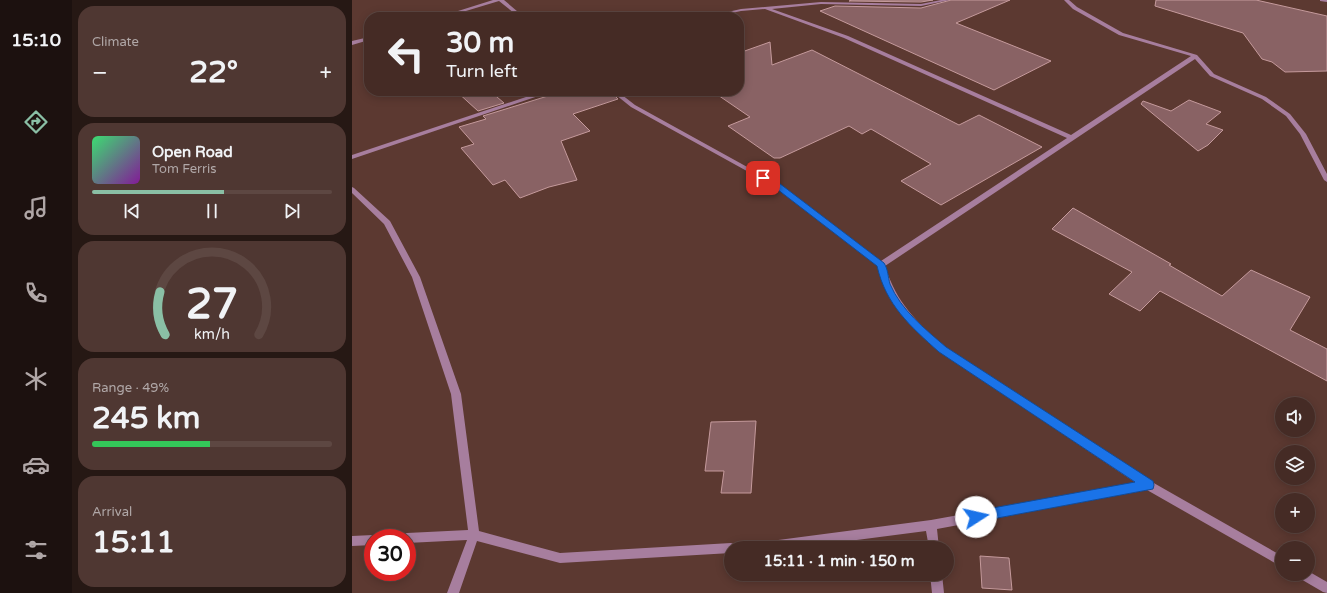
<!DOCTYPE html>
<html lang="en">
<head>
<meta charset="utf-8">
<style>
	:root { --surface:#452b25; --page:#4f3732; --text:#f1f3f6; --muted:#b0a7a7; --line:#5d4742; --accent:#8abfa5 }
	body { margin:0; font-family:"Varela Round",sans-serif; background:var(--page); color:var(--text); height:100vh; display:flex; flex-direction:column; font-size:15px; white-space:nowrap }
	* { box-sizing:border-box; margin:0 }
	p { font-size:13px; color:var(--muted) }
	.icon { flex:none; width:22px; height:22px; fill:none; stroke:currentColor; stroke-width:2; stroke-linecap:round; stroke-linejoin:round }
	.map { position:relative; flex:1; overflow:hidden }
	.sheet { display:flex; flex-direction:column; gap:6px; padding:6px; background:#261814; width:280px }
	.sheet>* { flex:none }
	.hud { position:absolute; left:12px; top:12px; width:380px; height:84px; border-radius:16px; box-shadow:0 2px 10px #0003,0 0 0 1px var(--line); background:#452b25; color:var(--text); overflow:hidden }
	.controls { position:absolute; left:923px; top:397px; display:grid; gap:8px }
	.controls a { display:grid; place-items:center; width:40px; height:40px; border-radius:50%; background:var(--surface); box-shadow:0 2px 10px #0003,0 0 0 1px var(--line); font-size:20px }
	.speed { position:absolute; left:12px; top:529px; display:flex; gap:8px; font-size:20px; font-weight:700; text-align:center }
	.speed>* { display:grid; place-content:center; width:52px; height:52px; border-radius:50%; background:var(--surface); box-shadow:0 2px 10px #0003,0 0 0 1px var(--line); line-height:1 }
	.speed .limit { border:6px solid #d22; background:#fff; color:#111 }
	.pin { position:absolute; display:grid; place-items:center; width:34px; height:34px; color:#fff; margin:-17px; border-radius:8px; box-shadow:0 2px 6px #0006 }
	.me { position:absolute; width:44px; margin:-22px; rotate:80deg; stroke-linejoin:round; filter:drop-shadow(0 0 3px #0008) }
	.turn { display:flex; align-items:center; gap:14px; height:84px; padding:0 16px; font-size:18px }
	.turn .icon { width:52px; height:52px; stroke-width:2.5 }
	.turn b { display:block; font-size:28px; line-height:34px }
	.big { font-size:30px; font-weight:700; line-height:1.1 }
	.sheet .card { flex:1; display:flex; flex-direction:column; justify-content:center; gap:6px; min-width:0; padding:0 14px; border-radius:16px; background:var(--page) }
	.sheet .dial { align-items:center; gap:0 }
	.dial svg { height:104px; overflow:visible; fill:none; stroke:var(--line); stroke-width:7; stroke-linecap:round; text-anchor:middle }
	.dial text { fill:var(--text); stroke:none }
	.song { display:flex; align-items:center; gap:12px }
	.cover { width:48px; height:48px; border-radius:6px; background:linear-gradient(135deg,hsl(140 70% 55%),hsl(290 70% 35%)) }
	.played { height:4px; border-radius:2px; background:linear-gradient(90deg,var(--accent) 55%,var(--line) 55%) }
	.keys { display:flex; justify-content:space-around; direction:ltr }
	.heat { display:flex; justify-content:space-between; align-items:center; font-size:22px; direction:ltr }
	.charge { height:6px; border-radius:3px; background:linear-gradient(90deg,#34c759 49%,var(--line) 0) }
	.trip { position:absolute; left:372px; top:541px; width:230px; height:40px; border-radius:20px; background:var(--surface); box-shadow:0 2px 10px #0003,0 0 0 1px var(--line); font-weight:700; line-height:40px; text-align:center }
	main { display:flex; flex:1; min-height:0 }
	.tab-bar { display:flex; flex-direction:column; width:72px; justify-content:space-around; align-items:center; background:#1c110f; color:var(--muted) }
	.tab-bar .icon { width:28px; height:28px }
	.tab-bar .selected { color:var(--accent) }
	.tab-bar b { font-size:18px; color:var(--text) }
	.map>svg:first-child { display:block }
	.building { fill:#896264; stroke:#c59a9c }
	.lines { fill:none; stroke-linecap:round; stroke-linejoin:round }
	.street { fill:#a77e9e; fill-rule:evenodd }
	.route { fill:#1a73e8; stroke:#114b97 }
</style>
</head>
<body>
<main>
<nav class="tab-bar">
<b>15:10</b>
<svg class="icon selected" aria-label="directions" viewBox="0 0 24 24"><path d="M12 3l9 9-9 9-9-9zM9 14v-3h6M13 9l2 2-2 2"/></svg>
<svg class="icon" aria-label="music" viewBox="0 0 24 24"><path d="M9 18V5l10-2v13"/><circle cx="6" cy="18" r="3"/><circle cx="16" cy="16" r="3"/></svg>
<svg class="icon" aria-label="phone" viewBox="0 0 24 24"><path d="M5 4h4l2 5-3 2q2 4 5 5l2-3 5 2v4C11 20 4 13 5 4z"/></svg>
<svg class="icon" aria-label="climate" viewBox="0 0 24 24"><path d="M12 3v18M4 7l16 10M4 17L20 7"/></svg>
<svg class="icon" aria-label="car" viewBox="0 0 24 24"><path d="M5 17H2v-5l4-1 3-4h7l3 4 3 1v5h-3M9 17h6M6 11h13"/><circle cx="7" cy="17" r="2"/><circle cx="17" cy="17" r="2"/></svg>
<svg class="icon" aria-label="filters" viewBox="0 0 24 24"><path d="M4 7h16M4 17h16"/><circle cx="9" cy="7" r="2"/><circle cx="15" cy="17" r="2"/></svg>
</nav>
<section class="sheet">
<div class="card"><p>Climate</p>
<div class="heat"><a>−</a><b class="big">22°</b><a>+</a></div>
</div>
<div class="card">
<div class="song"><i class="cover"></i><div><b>Open Road</b><p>Tom Ferris</p></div></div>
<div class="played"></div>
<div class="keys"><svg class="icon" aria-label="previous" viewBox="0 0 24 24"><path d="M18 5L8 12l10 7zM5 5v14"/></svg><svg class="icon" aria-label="pause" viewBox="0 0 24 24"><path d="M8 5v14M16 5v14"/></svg><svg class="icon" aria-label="next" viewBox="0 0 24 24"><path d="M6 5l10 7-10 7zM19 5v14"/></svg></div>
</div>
<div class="card dial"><svg viewBox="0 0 100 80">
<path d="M14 69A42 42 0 1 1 86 69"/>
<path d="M14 69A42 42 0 0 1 10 36" stroke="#8abfa5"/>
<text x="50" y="56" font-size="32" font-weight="700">27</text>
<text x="50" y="72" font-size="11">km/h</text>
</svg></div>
<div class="card"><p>Range · 49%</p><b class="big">245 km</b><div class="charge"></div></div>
<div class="card"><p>Arrival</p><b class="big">15:11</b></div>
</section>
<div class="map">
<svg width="975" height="593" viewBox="0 0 975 593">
	<rect width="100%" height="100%" fill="#5c3931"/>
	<!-- building -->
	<path class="building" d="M500 0H581L569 2 497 1Z
		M599 0H658L604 23 699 61 642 90 468 11 483 6 569 8Z
		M804 0H904L975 16V71L933 72 920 62 910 59 891 33 803 6Z
		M418 42 420 65 460 50 607 125 627 115 690 147 589 205 549 181 579 164 519 129 510 134 497 126 428 158H422L376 126 398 117 360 91H387V53Z
		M104 91H138L152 103 126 111Z
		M212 91H258L266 99 221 114 238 131 209 141 225 180 197 187 168 198 153 180 141 185 109 148 122 144 107 127 134 119 131 116Z
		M837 100 869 112 854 124 871 130 856 145 846 151 789 104 791 101 819 111Z
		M721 208 819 264 817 265 870 296 899 270 958 297 938 330 975 349V381L808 291 788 311 757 294 780 272 700 229Z
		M404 421 399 493H369L372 471H353L359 422Z
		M628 556 657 558 660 590 630 588Z"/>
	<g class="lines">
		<!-- street -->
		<path class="street" d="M141 0H152L172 17H167L147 1 94 17H87Z
			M589 0H598L569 6 469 4 420 9 496 36 719 135 839 56 767 35 721 9 712 0H717L725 7 771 33 845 55 862 74 914 97 938 114 954 134 975 174V182L972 180 948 134 934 116 910 99 858 76 843 59 533 266C545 304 564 321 593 347L800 482 930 556V567L795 490 585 529 587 548H577L574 531 443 548H379V553L208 563 125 541 107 593H95L115 540 55 543V538H50L51 534 55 533 116 530 99 394 60 277 32 224 0 193V187L2 188 38 221 68 277 109 394 127 531 208 553 379 543 382 544 386 543 411 542 579 520 784 483 587 351 558 324 542 304 535 291 526 266 422 186 279 107 259 91H265L283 105 426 184 529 261 715 138 492 38 413 9 389 11 362 17H353L389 9 469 2 569 4Z
			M968 0H975V2L968 1Z
			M17 37V40L0 45V41Z
			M192 91H201L0 159V155Z
			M21 535 26 538H21V545L0 546V536Z
			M956 571 975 582V593L971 592 947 578 945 574H956Z
			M578 574H590L592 593H580Z"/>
	</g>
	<!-- route -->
	<path class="route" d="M411 176 427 183 532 263C536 269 536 277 538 284 549 310 573 329 594 347L801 481 802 485 801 489 624 522 620 521 618 517 620 513 624 511 783 482 587 352C558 326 534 305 525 266L421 186 409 180V177Z"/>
</svg>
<div class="controls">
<a><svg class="icon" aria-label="sound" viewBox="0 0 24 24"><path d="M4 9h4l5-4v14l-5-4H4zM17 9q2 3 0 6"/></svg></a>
<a><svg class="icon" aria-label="layers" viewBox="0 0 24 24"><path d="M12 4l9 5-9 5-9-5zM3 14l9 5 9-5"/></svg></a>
<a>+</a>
<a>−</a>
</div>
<div class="speed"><div class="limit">30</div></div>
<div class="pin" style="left:411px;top:178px;background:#d93025"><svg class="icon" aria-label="arrive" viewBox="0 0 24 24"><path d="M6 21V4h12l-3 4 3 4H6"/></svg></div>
<svg class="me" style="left:624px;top:517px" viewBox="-20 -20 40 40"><circle r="19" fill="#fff"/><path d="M0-13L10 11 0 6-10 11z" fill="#1a73e8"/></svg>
<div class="trip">15:11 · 1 min · 150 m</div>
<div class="hud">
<div class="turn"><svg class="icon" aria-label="left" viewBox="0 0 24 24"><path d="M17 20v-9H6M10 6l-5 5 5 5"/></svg><div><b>30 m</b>Turn left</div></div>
</div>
</div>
</main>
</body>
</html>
